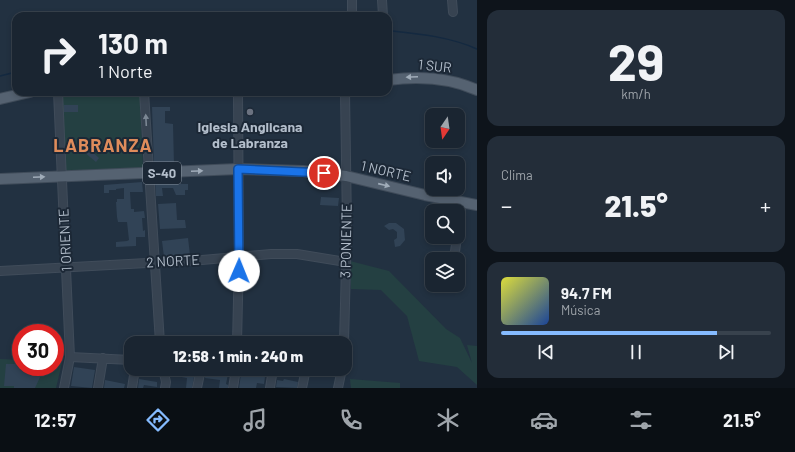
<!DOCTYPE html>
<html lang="es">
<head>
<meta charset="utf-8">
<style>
	:root { --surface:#1a2531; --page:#232d39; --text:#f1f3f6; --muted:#9fa5ab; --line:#38424d; --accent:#85bbff }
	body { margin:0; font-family:Barlow,sans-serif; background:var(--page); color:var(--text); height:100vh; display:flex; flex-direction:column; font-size:15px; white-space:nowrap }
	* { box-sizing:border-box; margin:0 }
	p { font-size:13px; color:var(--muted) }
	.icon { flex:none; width:22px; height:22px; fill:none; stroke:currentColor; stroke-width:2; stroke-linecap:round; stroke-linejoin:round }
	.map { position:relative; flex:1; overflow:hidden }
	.sheet { display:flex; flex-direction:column; gap:10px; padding:10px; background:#0e141b; width:318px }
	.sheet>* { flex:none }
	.guide { position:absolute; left:12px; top:12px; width:380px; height:84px; border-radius:12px; box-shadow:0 2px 6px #0003,0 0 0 1px var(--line); background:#1a2531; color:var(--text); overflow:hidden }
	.needle { width:26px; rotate:193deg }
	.buttons { position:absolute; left:425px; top:108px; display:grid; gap:8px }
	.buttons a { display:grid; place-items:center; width:40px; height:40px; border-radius:8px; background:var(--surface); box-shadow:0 2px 6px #0003,0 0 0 1px var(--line); font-size:20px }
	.speed { position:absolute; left:12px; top:324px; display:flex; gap:8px; font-size:20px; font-weight:700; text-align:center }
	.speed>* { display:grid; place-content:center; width:52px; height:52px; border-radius:50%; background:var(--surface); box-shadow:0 2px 6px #0003,0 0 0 1px var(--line); line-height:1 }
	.speed .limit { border:6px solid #d22; background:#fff; color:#111 }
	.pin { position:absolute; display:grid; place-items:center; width:34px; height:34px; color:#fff; margin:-17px; border:2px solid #fff; border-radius:50%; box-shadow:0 1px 4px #0007 }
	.me { position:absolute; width:44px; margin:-22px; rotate:1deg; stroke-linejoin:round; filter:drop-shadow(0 0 3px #0008) }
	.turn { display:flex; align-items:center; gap:14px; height:84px; padding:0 20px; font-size:18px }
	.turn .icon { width:52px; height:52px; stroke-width:2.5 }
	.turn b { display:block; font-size:28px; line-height:34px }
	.big { font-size:30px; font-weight:800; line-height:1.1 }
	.sheet .card { flex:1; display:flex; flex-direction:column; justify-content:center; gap:6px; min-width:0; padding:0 14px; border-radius:12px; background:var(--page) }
	.sheet .dial { align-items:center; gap:0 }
	.dial b { font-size:52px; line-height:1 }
	.song { display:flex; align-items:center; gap:12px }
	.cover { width:48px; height:48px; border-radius:6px; background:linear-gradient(135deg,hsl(60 70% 55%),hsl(220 70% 35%)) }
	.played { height:4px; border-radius:2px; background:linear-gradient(90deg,var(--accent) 80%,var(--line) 80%) }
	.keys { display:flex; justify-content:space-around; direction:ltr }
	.heat { display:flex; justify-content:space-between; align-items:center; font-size:22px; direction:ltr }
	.trip { position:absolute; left:124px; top:336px; width:228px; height:40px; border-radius:12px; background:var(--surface); box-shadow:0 2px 6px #0003,0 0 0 1px var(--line); font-weight:800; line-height:40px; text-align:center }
	.tab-bar { display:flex; height:64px; justify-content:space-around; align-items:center; background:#0a0f14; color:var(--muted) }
	.tab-bar .icon { width:28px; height:28px }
	.tab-bar .selected { color:var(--accent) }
	.tab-bar b { font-size:18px; color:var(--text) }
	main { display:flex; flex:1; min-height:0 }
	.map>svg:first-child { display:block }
	.green { fill:#244042 }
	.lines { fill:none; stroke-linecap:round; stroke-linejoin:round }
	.stream { stroke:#142940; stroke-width:1.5 }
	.building { fill:#314356 }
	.minor-casing { stroke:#404c5a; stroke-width:10 }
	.major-casing { stroke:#404c5a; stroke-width:12 }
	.minor { stroke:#374351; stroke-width:8 }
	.major { stroke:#556271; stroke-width:10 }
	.oneway { fill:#a0acb9 }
	.oneway2 { fill:#7b8794 }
	.route-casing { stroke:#114b97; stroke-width:10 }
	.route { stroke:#1a73e8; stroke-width:7 }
	.worship-dot { fill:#6b7280; stroke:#1c2836; stroke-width:1.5 }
	.labels { text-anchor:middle; stroke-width:4; stroke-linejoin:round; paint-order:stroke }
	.shield { fill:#1c2836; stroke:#86919e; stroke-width:1 }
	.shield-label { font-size:13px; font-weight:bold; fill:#b3becb }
	.street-label { font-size:14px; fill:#b3becb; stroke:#1c2836 }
	.poi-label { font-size:14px; font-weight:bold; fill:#b3becb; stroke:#1c2836 }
	.district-label { font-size:18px; font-weight:bold; letter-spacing:1px; fill:#df8c5b; stroke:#1c2836 }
</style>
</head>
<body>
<main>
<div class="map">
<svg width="477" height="388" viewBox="0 0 477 388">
	<rect width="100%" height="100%" fill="#223141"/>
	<!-- green -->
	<path class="green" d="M63 92H140L143 168 66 172 63 169 60 95Z
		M350 261 389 271 446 329 460 338 472 363 467 345 477 346V385L457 367 419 361 407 316 381 290 351 289Z
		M0 359 21 360V367H55V362L62 363 56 388H0Z
		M350 379 400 383V388H351Z"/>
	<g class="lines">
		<!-- stream -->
		<path class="stream" d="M388 34 392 31C421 34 450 37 477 49
			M0 76 16 72"/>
	</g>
	<!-- building -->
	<path class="building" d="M64 105H78V112H64Z
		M152 107H170V111H165V123L173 124 174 165 154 166Z
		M88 148 99 158 96 162 84 152Z
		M171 179 177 180V184H188V190H185V195H176L173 188H162L163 196H156L155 180Z
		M142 182 143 192H130L131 209H134V212L144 211 145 218H142L143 231 145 230V237H136V246L116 247V242L127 241 129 240 127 222H118L117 217 116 202H117V199H124V188L116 189V190H109V193H104V185Z
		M321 197 339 198 338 206 320 205Z
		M176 203 177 220H185L186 228 160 229 158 204Z
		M389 223H396L404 229 405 240 400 246 395 247 394 240 397 238V232L393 229 389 230 384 226Z
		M188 238 190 255 164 257 162 241Z
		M6 364H21V367H36V373L41 375 35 388H14V386H4Z
		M74 367 95 370 92 388 71 386Z
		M172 369 195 371 192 388H186L187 378 171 375Z
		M206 371 228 374 226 384 228 385V388H219L220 380 205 378Z
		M241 374 265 377 264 384 257 383 256 388H239Z
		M139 379 157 382V387L144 385 143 388H138Z
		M284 379 298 382 297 388 276 387 277 380 283 381Z
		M105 380 125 384 124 388H104Z"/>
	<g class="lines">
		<!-- minor casing -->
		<g class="minor-casing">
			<path id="minor" d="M352 0V16
				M382 0 383 16
				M452 0 453 12
				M58 92 70 357 64 388
				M144 92 160 343
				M458 230 462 202
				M454 259 457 237
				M0 271 202 260 271 254H297L346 262
				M237 343 239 256 238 92
				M344 343 347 226 345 92
				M70 357 131 360
				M163 369 166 382 165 388
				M304 369 342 371
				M98 388 103 358
				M132 388 135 369
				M197 388 201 369
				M233 388 236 369
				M270 388 273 369
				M302 388 306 369
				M338 388 342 369"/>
		</g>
		<!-- major casing -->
		<g class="major-casing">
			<path id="major" d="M388 80C419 76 448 77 477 90
				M0 99 30 92
				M0 179 238 169 303 171 346 176 425 195 477 205"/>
		</g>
		<!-- minor -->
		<use href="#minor" class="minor"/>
		<!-- major -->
		<use href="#major" class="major"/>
	</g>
	<!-- one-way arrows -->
	<defs><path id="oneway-solid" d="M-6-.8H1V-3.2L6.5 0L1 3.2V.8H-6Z"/></defs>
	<g class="oneway">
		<use href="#oneway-solid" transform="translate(412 77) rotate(177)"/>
		<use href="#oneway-solid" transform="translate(197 171) rotate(-2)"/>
		<use href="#oneway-solid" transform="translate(39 177) rotate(-3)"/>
		<use href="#oneway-solid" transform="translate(384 185) rotate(13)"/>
	</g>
	<use class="oneway2" href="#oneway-solid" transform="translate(146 120) rotate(-93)"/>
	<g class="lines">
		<!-- route casing -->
		<g class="route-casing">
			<path id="route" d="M239 271 238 169 324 173"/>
		</g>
		<!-- route -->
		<use href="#route" class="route"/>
	</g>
	<!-- markers -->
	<circle class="worship-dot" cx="250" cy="112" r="4"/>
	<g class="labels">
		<!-- shield labels -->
		<rect class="shield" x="143" y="162" width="38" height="22" rx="3"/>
		<g class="shield-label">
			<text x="162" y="178">S-40</text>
		</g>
		<!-- street labels -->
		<g class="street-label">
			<text transform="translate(435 66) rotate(6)" y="5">1 SUR</text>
			<text transform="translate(386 171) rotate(13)" y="5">1 NORTE</text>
			<text transform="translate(65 240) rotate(-93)" y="5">1 ORIENTE</text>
			<text transform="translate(346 241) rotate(-89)" y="5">3 PONIENTE</text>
			<text transform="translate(173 261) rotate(-3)" y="5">2 NORTE</text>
		</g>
		<!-- poi labels -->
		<g class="poi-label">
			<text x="250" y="132">Iglesia Anglicana<tspan x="250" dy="16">de Labranza</tspan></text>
		</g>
		<!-- district labels -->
		<g class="district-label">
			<text x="103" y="152">LABRANZA</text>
		</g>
	</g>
</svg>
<div class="buttons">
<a><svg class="needle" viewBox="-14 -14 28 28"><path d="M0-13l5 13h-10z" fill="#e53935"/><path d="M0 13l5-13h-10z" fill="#9fa5ab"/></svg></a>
<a><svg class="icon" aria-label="sound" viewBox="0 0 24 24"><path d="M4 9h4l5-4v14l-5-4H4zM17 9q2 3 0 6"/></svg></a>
<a><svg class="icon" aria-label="search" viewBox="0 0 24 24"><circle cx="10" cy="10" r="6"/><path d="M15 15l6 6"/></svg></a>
<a><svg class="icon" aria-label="layers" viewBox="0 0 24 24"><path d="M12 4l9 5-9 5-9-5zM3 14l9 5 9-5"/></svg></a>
</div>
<div class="speed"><div class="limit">30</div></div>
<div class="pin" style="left:324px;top:173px;background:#d93025"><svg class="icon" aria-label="arrive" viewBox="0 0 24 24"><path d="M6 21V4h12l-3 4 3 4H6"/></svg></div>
<svg class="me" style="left:239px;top:271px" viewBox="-20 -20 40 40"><circle r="19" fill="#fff"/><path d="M0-13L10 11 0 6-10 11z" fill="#1a73e8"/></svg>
<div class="trip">12:58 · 1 min · 240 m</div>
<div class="guide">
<div class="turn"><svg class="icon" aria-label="right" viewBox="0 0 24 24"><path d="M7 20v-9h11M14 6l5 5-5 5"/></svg><div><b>130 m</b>1 Norte</div></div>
</div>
</div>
<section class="sheet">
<div class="card dial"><b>29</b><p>km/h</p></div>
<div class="card"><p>Clima</p>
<div class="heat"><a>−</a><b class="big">21.5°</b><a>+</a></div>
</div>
<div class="card">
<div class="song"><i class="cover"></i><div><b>94.7 FM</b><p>Música</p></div></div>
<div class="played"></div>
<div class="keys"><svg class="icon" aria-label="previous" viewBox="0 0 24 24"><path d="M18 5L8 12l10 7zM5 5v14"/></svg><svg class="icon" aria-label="pause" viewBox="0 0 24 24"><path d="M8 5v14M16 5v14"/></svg><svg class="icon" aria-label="next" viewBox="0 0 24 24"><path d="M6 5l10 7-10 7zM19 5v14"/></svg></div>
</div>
</section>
</main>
<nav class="tab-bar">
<b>12:57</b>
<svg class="icon selected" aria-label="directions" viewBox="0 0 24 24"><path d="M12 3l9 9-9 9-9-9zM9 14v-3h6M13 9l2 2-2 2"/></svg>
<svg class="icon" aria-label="music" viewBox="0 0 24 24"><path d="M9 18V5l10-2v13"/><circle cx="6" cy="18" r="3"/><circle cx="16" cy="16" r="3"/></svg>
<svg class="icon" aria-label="phone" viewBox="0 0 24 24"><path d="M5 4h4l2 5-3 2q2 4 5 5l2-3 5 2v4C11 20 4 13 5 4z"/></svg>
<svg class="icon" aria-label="climate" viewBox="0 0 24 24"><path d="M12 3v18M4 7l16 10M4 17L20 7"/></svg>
<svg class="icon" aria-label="car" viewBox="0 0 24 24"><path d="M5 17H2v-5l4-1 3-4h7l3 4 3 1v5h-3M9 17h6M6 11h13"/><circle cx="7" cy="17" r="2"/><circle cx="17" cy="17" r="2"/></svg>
<svg class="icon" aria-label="filters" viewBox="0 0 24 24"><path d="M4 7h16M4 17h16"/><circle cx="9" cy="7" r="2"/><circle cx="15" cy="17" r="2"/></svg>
<b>21.5°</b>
</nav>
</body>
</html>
